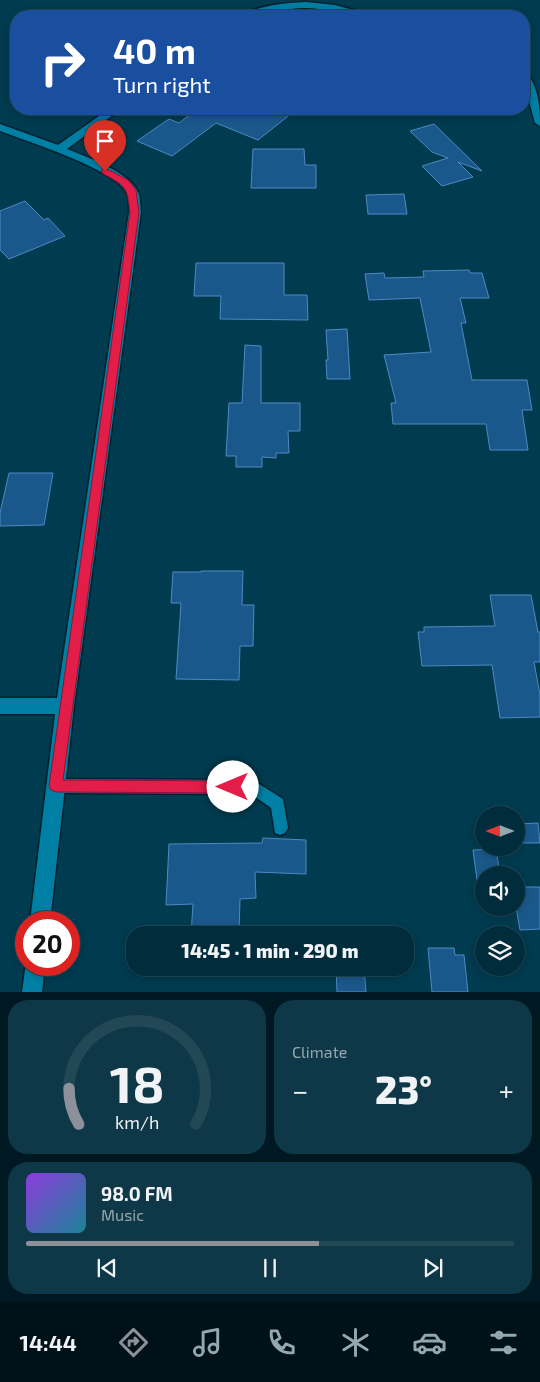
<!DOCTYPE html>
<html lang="en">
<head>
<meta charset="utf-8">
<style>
	:root { --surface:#002c3c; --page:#0e3847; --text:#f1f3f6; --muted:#95a7af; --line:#224856; --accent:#8c9099 }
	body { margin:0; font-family:"Exo 2",sans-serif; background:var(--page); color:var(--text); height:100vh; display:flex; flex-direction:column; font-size:19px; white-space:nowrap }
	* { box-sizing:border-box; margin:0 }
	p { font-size:16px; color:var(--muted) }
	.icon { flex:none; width:28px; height:28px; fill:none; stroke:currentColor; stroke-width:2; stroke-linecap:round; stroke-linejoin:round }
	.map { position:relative; height:992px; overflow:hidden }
	.drawer { display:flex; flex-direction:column; gap:8px; padding:8px; background:#001821; flex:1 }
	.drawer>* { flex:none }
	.top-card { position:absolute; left:10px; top:10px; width:520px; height:105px; border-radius:20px; box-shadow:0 2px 8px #0003,0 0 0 1px var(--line); background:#1a4fa0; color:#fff; overflow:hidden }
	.needle { width:32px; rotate:270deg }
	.tools { position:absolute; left:475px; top:806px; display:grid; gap:10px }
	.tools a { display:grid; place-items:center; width:50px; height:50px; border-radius:50%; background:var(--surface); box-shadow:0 2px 8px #0003,0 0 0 1px var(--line); font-size:25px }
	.speed { position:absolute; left:15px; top:911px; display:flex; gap:10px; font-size:25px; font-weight:700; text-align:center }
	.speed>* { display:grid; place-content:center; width:65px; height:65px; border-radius:50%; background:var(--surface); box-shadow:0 2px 8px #0003,0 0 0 1px var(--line); line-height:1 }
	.speed .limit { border:8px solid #d22; background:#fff; color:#111 }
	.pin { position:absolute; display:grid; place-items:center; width:42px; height:42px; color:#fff; margin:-51px -21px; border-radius:50% 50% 50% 0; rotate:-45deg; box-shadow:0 0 5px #0007 }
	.pin .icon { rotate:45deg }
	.me { position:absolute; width:55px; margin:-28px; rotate:270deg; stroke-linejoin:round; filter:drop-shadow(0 0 4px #0008) }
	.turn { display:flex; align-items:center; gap:18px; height:105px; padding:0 20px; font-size:22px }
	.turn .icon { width:65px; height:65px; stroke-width:2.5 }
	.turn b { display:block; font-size:35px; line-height:42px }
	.big { font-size:38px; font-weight:800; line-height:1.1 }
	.drawer .widget { flex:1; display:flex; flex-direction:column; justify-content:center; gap:8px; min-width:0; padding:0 18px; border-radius:20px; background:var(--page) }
	.drawer .dial { align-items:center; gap:0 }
	.dial svg { height:130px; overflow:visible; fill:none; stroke:var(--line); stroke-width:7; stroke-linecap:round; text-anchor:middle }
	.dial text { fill:var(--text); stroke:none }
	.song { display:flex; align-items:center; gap:15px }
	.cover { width:60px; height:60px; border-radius:8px; background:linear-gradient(135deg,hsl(270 70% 55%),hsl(190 70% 35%)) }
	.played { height:5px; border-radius:2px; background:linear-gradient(90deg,var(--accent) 60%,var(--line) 60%) }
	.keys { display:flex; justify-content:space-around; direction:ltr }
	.heat { display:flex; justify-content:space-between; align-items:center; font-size:28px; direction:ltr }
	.drawer .tiles { flex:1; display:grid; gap:8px; grid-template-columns:1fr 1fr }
	.widget:last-child { grid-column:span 2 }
	.trip { position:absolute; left:126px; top:926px; width:288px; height:50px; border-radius:20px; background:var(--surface); box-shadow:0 2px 8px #0003,0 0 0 1px var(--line); font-weight:800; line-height:50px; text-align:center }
	.menu { display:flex; height:80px; justify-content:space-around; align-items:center; background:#001218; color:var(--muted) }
	.menu .icon { width:35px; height:35px }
	.menu .current { color:var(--accent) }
	.menu b { font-size:22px; color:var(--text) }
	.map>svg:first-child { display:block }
	.building { fill:#1a588b; stroke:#4c8ac4 }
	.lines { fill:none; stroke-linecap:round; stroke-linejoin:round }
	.service-casing { stroke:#01212d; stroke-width:3 }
	.minor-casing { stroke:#01212d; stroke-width:3 }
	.service { fill:#007fa5; fill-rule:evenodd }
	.minor { fill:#007fa5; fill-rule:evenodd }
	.route { fill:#e11d48; stroke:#92132f }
</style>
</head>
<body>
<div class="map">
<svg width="540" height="992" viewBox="0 0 540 992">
	<rect width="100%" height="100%" fill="#003b50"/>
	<!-- building -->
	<path class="building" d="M182 109H297L258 140 216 123 172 156 137 141 169 119 179 123 192 113Z
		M434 124 482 171 458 162 473 177 442 186 422 166 448 158 432 152 410 131Z
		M253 149H304L305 165H316V188H251Z
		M404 194 407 214H368L366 195Z
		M25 201 44 220 48 218 65 236 9 259 0 250V211Z
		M196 263H284V295H307L308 320 220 319 221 296H194Z
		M469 270 470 273H482L489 298H460L466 323H461L472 380H527L532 410H522L528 450H490L486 424H393L391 403H396L384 355 431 352 420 298 369 300 365 274 384 273 385 278 424 277 423 271Z
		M347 329 350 379H327L326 360H328L326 330Z
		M245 345 261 346V403H300V431H288L289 453H276V458L262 457V467H236V456H226L229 403H242Z
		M9 473H53L44 525 0 526V513Z
		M201 571H243L242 605H254L253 646H240L239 680 176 679 181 603H171L173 572H201Z
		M490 595H531L538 632H540V662H534L540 695V717L500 718 492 665 422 666 418 632H424V627L495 626Z
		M538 823 540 843H516V824Z
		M263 838 306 840V874L255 872 256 898 240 899 239 935H191L193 904 166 905 169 844 262 843Z
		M496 849 500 875H484V880H477L473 850Z
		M516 887H540V929L520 930 516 907Z
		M428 948H454L455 955H464L468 992H432Z
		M336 968H364L366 992H337Z"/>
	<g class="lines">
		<!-- service casing -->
		<g class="service-casing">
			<path id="service" d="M55 779 253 780 283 799 288 828 285 833 280 835 275 833 271 808 251 794 55 793 50 791 47 786 50 781Z"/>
		</g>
		<!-- minor casing -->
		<g class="minor-casing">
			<path id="minor" d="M306 2 335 5 368 14 370 16C348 17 327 8 304 8 283 8 263 17 243 16 256 5 289 3 306 2Z
				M524 73 528 74C539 90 540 107 540 126L535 123 524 83Z
				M109 109H121L67 149C87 157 129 172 138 192 141 198 140 206 141 212L74 706 50 922H30L55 714H0V698H57L129 212C129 206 129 198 127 193 115 169 26 141 0 131V124L58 145Z
				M26 962V965H45L42 992H22Z"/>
		</g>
		<!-- service -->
		<use href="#service" class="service"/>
		<!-- minor -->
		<use href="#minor" class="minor"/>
	</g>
	<!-- route -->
	<path class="route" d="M105 168 128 180 136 190 139 212 63 780 233 781 238 782 240 787 238 791 233 793 56 792 51 790 49 786 130 212C127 185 125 186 102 173V169Z"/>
</svg>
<div class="tools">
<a><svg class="needle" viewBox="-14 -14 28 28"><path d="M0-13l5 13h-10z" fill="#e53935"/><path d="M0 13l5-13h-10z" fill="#95a7af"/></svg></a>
<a><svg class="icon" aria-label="sound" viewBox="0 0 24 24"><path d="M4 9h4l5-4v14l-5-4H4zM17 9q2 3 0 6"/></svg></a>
<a><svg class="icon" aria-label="layers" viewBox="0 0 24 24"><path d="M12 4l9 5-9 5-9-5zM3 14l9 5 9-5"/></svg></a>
</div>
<div class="speed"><div class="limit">20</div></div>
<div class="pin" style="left:105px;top:171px;background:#d93025"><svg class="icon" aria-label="arrive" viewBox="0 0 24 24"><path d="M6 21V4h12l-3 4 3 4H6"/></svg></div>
<svg class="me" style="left:233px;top:787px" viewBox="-20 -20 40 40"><circle r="19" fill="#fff"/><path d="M0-13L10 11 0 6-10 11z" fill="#e11d48"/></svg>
<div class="trip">14:45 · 1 min · 290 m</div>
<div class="top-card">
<div class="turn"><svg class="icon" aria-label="right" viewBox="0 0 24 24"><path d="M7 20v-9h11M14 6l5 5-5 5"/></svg><div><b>40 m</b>Turn right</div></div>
</div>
</div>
<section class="drawer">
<div class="tiles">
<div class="widget dial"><svg viewBox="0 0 100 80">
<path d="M14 69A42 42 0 1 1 86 69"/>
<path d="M14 69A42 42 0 0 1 8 47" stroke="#8c9099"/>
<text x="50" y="56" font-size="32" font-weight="700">18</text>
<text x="50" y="72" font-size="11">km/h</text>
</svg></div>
<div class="widget"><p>Climate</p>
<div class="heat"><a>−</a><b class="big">23°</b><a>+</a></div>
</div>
<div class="widget">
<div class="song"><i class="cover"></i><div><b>98.0 FM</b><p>Music</p></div></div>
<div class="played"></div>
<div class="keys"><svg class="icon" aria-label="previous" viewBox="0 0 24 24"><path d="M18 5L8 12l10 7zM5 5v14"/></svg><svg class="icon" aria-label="pause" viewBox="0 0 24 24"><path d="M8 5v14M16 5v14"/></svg><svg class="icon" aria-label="next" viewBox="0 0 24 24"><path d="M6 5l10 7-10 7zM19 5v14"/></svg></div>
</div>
</div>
</section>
<nav class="menu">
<b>14:44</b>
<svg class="icon current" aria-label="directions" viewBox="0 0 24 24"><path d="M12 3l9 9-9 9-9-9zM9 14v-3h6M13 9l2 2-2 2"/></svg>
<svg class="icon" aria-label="music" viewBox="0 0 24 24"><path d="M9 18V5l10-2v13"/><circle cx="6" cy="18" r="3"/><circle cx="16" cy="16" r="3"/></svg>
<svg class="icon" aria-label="phone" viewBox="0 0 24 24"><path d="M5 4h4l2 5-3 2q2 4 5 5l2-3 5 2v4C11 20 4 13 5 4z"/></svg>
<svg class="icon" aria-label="climate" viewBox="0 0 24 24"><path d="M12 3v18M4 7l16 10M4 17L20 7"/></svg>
<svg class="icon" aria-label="car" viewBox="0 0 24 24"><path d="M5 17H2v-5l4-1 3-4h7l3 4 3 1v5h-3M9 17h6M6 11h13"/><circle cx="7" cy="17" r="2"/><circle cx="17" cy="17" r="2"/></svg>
<svg class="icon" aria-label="filters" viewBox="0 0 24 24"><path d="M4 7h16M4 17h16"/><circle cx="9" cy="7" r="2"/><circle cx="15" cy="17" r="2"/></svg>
</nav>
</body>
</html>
